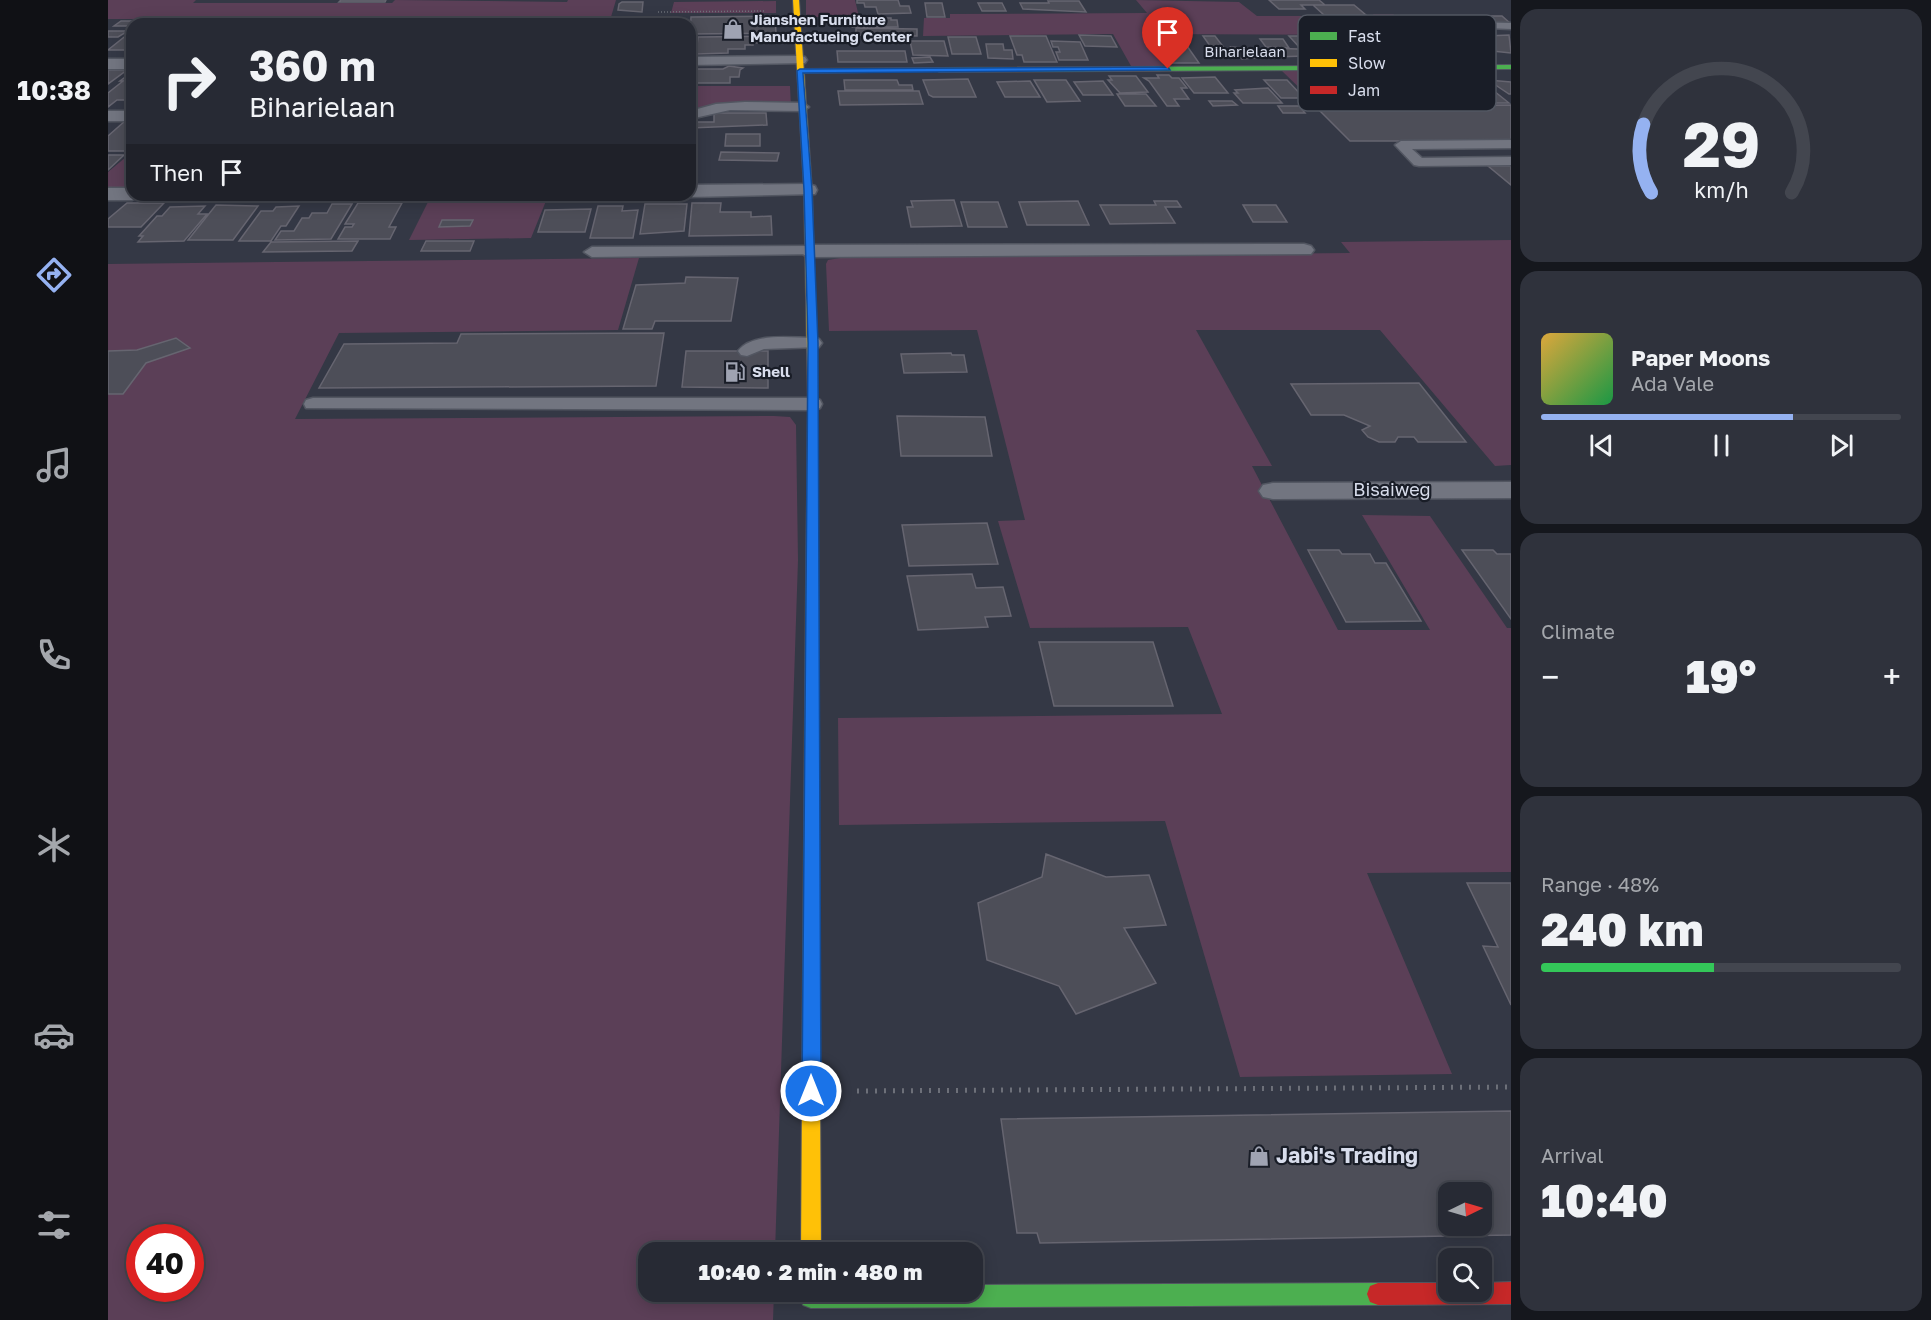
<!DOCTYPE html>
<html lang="en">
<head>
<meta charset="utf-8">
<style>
	:root { --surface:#272a34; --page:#2f323c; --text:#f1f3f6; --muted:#a4a7ac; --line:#43464f; --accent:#95b2f1 }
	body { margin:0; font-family:"Golos Text",sans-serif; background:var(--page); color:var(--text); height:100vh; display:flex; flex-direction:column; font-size:22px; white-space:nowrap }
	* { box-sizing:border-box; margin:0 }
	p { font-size:20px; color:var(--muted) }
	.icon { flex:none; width:33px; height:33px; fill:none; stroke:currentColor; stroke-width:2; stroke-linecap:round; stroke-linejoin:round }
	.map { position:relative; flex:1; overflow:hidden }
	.panel { display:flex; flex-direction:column; gap:9px; padding:9px; background:#15171d; width:420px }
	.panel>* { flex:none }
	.banner { position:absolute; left:18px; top:18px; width:570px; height:183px; border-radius:18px; box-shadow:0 3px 15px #0003,0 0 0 2px var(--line); background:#272a34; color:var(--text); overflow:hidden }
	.needle { width:39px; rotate:85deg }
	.tools { position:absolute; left:1330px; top:1182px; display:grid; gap:12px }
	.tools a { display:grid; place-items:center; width:54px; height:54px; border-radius:12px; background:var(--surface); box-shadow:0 3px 15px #0003,0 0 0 2px var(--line); font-size:30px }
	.speed { position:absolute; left:18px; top:1224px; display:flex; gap:12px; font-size:30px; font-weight:700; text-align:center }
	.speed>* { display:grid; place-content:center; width:78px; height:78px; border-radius:50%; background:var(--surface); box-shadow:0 3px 15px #0003,0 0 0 2px var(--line); line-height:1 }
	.speed .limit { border:9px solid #d22; background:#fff; color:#111 }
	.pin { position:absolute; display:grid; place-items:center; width:51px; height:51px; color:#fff; margin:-62px -26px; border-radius:50% 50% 50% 0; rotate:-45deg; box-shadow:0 0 6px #0007 }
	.pin .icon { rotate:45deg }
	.me { position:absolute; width:66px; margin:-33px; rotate:0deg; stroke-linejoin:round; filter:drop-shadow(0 0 4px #0008) }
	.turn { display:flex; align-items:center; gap:21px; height:126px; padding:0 24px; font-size:27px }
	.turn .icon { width:78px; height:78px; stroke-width:2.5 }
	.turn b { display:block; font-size:42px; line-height:51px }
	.then { display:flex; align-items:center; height:57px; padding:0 24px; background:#0003; gap:12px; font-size:22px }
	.big { font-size:45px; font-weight:800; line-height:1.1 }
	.panel .widget { flex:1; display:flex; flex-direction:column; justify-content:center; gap:9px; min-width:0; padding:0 21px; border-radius:18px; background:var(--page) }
	.panel .dial { align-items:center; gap:0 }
	.dial svg { height:156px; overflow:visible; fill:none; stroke:var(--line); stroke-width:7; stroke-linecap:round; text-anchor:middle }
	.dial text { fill:var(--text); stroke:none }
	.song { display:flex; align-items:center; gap:18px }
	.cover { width:72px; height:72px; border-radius:9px; background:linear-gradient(135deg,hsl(40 70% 55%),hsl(140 70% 35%)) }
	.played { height:6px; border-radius:3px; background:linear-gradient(90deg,var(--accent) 70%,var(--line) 70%) }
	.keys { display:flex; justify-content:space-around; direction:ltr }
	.heat { display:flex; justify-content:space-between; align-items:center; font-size:33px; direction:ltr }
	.charge { height:9px; border-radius:4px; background:linear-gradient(90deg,#34c759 48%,var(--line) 0) }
	.trip { position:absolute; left:530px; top:1242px; width:345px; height:60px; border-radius:18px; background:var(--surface); box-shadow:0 3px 15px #0003,0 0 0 2px var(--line); font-weight:800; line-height:60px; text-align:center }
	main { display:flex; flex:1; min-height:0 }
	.dock { display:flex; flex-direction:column; width:108px; justify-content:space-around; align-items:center; background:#101115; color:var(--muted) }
	.dock .icon { width:42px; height:42px }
	.dock .on { color:var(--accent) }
	.dock b { font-size:27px; color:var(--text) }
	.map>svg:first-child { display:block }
	.green { fill:#5b3f57; fill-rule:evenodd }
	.building { fill:#4d4e58; stroke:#666570; stroke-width:1.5; fill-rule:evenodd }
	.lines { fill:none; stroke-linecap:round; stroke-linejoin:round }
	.lane-casing { stroke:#525661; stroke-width:3 }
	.street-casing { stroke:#525661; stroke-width:3 }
	.fast-casing { stroke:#525661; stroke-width:2 }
	.slow-casing { stroke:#525661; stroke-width:2 }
	.jam-casing { stroke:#525661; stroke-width:2 }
	.path-far1 { stroke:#6d7079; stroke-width:1.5; stroke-dasharray:1 2; stroke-linecap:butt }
	.path { stroke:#6d7079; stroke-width:5; stroke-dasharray:2 7; stroke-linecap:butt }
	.lane { fill:#727580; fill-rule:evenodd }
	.street { fill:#727580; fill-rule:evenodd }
	.fast { fill:#4caf50; fill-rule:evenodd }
	.slow { fill:#ffc107; fill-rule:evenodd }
	.jam { fill:#c62828; fill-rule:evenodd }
	.route { fill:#1a73e8; stroke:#114b97; stroke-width:1.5 }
	.labels { text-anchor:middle; stroke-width:4.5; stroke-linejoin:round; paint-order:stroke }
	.far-poi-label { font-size:15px; font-weight:bold; fill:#d8ddec; stroke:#191d27; text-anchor:start }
	.far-street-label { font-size:15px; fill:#d8ddec; stroke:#191d27 }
	.street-label { font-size:18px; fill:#d8ddec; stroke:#191d27 }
	.near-poi-label { font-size:21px; font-weight:bold; fill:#d8ddec; stroke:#191d27; text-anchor:start }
	.key { fill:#191d27; stroke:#525762; stroke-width:1.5 }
	.key-label { font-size:16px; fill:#d8ddec }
</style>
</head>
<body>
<main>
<nav class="dock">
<b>10:38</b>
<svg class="icon on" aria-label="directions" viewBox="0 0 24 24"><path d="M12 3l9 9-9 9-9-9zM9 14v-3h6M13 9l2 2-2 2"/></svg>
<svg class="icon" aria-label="music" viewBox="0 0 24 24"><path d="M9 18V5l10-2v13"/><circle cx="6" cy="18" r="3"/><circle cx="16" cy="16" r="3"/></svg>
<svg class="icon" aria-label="phone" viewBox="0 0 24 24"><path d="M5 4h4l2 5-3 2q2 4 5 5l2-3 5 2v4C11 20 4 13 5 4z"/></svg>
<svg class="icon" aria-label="climate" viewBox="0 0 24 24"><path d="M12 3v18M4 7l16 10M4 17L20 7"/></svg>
<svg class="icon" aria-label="car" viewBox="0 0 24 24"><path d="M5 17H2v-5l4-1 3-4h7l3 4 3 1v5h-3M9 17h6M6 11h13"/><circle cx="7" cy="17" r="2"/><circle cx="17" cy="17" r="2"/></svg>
<svg class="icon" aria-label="filters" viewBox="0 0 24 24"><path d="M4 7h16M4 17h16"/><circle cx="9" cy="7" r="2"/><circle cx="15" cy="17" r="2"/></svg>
</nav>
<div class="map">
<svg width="1403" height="1320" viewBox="0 0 1403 1320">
	<rect width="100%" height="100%" fill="#343845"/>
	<!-- green -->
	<path class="green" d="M0 0H88L85 3H284L287 0 459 2 460 0H508L503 17 250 18 245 24H164L168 19H0Z
		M698 0H747L751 17H698Z
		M1028 0 1131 2 1149 16H1266L1265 14H1285L1315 35H1327L1364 65H1283L1252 35 1037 34 1056 66H1023L1005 34 815 36 816 18H842V14L1039 13Z
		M668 1V13H563L566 2Z
		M1174 71H1209L1247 105H1209Z
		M582 86H682L683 107 582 111Z
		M24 152V191H0V172Z
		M323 196H440L423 238 301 240Z
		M1403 240V465L1387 466 1272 330H1088L1164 466H1144L1230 630H1322L1254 515 1322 516 1399 628H1403V872L1259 873 1344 1074 1132 1077 1057 821 731 825 730 718 1114 714 1080 627 922 628 890 521 917 520 869 330 721 331 718 264 720 260 738 257 1242 253 1233 242Z
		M531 258 510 330 231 333 187 419 666 416 682 417 688 425 690 560 667 1252H540V1292H666L665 1320H0V264ZM32 1238H82V1288H32Z"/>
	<!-- building -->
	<path class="building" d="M233 0H278L277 2H231Z
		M749 0H790L792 6H801L803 13 770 14 768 7H757L756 3H749Z
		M1161 0H1211L1217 5H1193L1197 9H1171Z
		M940 1H971L978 12 915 9 912 3H941Z
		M514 2H535L534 12 510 10 511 4Z
		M817 3H834L837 17H819Z
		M870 3H894L898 11H874Z
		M1205 5H1246L1258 15H1216Z
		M667 16 668 33 582 34 583 17Z
		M1358 16H1394L1403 24H1369Z
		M535 17 534 24H508L510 18Z
		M481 18 479 24H426L429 19Z
		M752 18H783V20H789L790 27H744L743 20H753Z
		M122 19 117 24H76L81 20Z
		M294 19H333L329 24H291Z
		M357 19H378L375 24H354Z
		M42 20H80L75 24H38Z
		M143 20H166L161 24H126Z
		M255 20H285L282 24H252Z
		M13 21H38L33 24H24V26H6Z
		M748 28 809 29V36L748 35Z
		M0 31H20L10 37H0Z
		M20 34H24V50H0Z
		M971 35 1003 36 1009 47 977 46Z
		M1401 35 1403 53 1375 50 1356 37Z
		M671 36 672 42 645 43V45H637V49H620V53L588 54 590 37Z
		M902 36H938L949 62H916L914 55H909Z
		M1041 36H1072L1091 63H1058Z
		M1095 36H1107L1120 53H1107Z
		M1181 36H1215L1239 60H1203Z
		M840 37H868L873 54H844Z
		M1152 39H1175L1181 48 1158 47Z
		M802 41H836L840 56 805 55Z
		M943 41 972 42 980 60H951L948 52H952L950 47H945Z
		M878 44H895L896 50H904L905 59 880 58Z
		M1123 47 1150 49 1157 57 1134 59Z
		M1159 48 1190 49 1196 56 1166 57Z
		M729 51H797L799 62H730Z
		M822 57 825 62 806 63 804 58Z
		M621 66 635 68 632 70 631 77H622V83H582V69H615Z
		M0 70H19L0 84Z
		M1049 75H1061L1064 78H1071L1079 88H1073L1081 99H1066L1071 106H1059L1041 81 1036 78H1051Z
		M1343 75H1366L1401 103H1370L1348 84H1353Z
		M1001 76H1028L1040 92 1012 93 1000 80H1004Z
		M24 77V100H9L0 107V93L15 81H12L16 78Z
		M1107 77 1120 93H1086L1074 78Z
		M860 79 868 97H825L821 95 815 80Z
		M736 80H789L791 85H804L805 90H737Z
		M926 80H958L972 101 939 102Z
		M1156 80H1179L1196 98H1173Z
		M1380 80 1403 82V94H1401Z
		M922 81 932 97H897L889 82Z
		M995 81 1005 95H975L966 82Z
		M1160 88 1174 103H1135L1126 93H1130L1127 90Z
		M730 91H811L815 104 732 105Z
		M1009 94H1038L1048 106H1017Z
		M1101 101H1124L1129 105 1105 106Z
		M1403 105V141H1242L1207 106Z
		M1170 106H1191L1197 113H1175Z
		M606 113H658L659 125 582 128V122H606Z
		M17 121H24V151H0V136Z
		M618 134H652V146H617Z
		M613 152 671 153 669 161 611 160Z
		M0 155H16L0 170Z
		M1380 166H1403V185Z
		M846 200 854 226 803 227 799 207H805L803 201Z
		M970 201 981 225H919L911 202Z
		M1046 201H1069L1073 207H1057L1067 223 1002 224 992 205H1048Z
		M853 202H890L899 227H860Z
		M19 203H56L33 227H0V219Z
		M250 203H294L281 227H288L282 239H230L237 227H244L246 224H237Z
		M584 203H613L612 212H643V217L663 216 664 235 581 236Z
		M224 204H244L223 239 167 240 173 231H186L194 218H201L204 213H219Z
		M537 204H579L576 231 532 234Z
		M108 205 150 206 125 240H80Z
		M1135 205H1168L1179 222H1145Z
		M97 206 90 214H99L76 241 30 242 35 236H31L49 216H54L62 207Z
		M191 206 178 226H173L163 241H131L153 211H165L168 207Z
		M490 206H515L514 211 530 210 525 238H482Z
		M483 209 477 232H430L437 210Z
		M334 220H365L362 226 331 227Z
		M250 241 244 251 155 252 163 242Z
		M318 241H366L362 251H313Z
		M578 277 630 278 623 321H547L544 329H515L528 285 577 283Z
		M556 333 548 386 211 388 236 344 349 343 353 334Z
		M68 338 82 348 38 363 15 394H0V351L29 350Z
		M578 351H660V388L574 387Z
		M843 353 844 355H856L859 372 796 373 793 354Z
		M1311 383 1358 442H1310L1306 437H1290L1287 442H1271L1260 437 1254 430 1262 426 1236 415H1203L1183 384Z
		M789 416 877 417 884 456H793Z
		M879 523 890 564 801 566 794 525Z
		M1200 550H1231L1234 554H1262L1267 563H1278L1313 621 1238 622Z
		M1354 550H1385L1389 554H1403V619Z
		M864 574 868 588 895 587 903 616 877 617 880 627 810 630 799 576Z
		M931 642H1045L1065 706H946Z
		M938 854 998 877 1041 875 1058 925 1016 928 1048 983 968 1014 951 986 879 960 870 903 934 877Z
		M1359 883H1403V1005L1375 946 1390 947Z
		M1403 1111V1235L932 1243 929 1233H909L893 1119ZM1341 1192H1374V1226H1341Z"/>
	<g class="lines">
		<!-- lane casing -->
		<g class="lane-casing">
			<path id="lane" d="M1360 22 1403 23V29L1356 27 1355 25Z
				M637 102 695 103 701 107 695 111 622 110 582 119V111L608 104Z
				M1403 140V148L1304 149 1314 158 1403 157V165L1311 166 1306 165 1287 145 1293 141Z
				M703 246 711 251 708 254 484 257 476 252 484 247Z
				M705 338 711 339 714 343 711 347 656 349 639 356 633 355 630 351C645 332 684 338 705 338Z
				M205 398H705L712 400 714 404 712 408 705 410 198 408 196 404 198 400Z"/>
		</g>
		<!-- street casing -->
		<g class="street-casing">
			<path id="street" d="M692 56 697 57 699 60 697 63 582 65V57Z
				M0 59H24V69H0Z
				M0 111H24V121H0Z
				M700 184 707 186 709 190 707 194 582 197 575 195H582V185Z
				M0 188H24V195H33L24 200H0Z
				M1196 244 1203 246 1206 250 1203 254 703 257 696 255 693 251 696 247 703 245Z
				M1403 482V498L1165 499 1155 497 1151 491 1155 485 1165 483Z"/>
		</g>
		<!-- fast casing -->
		<g class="fast-casing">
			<path id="fast" d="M1403 65V69L831 72 828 70 831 68Z
				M704 575 710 579 712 1094 710 1100 703 1102 696 1100 694 1094 698 579Z
				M1270 1283 1278 1286 1281 1294 1278 1302 1270 1305 703 1308 695 1305 692 1297 695 1292H864V1285Z"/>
		</g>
		<!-- slow casing -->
		<g class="slow-casing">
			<path id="slow" d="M685 0H691L704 190 710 406 705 409 700 406 696 190Z
				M703 1086 710 1088 712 1094 713 1252H693L694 1094 696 1088Z"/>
		</g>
		<!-- jam casing -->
		<g class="jam-casing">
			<path id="jam" d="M831 68 833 71 692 73 689 71 692 69Z
				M705 403 710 406V579L704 583 698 579 700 406Z
				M1403 1282V1304L1270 1305 1262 1302 1259 1294 1262 1286 1270 1283H1341V1292H1374V1283Z"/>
		</g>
		<!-- path-far1 -->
		<path class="path-far1" d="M550 12 658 11"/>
		<!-- path -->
		<path class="path" d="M749 1091 1403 1087"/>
		<!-- lane -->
		<use href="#lane" class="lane"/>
		<!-- street -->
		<use href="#street" class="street"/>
		<!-- fast -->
		<use href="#fast" class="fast"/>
		<!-- slow -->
		<use href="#slow" class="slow"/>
		<!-- jam -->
		<use href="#jam" class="jam"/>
	</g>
	<!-- route -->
	<path class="route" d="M1060 67 1062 70 695 73 704 190 710 343 713 1091 710 1097 703 1099 696 1097 694 1091 700 343 696 190 689 71 692 69Z"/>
	<!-- icons -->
	<defs>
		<g id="shop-bare" transform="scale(1.62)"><path d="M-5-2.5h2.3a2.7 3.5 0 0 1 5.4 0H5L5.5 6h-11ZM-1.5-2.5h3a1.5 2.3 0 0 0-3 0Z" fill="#9fa3b2" stroke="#191d27" stroke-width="2.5" paint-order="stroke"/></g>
		<g id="fuel-bare" transform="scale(1.62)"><path d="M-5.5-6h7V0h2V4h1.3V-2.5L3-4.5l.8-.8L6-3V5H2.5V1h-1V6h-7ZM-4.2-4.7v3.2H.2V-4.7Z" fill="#9fa3b2" stroke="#191d27" stroke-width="2.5" paint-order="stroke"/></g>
	</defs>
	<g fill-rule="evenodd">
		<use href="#shop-bare" x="625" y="29"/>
		<use href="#fuel-bare" x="627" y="372"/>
		<use href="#shop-bare" x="1151" y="1156"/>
	</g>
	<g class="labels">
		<!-- far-poi labels -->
		<g class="far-poi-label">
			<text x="642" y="25">Jianshen Furniture<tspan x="642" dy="17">Manufactueing Center</tspan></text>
			<text x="644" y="377">Shell</text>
		</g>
		<!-- far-street labels -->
		<g class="far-street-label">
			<text x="1137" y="57">Biharielaan</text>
		</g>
		<!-- street labels -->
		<g class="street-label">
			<text x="1284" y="496">Bisaiweg</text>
		</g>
		<!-- near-poi labels -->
		<g class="near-poi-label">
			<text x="1168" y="1163">Jabi's Trading</text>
		</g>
	</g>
	<!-- legend -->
	<rect x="1190" y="15" width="198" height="96" rx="9" class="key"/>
	<rect x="1202" y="32" width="27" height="8" fill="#4caf50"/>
	<rect x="1202" y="59" width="27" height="8" fill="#ffc107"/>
	<rect x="1202" y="86" width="27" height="8" fill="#c62828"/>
	<g class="key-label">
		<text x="1240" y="42">Fast</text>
		<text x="1240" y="69">Slow</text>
		<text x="1240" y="96">Jam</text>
	</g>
</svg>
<div class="tools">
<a><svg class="needle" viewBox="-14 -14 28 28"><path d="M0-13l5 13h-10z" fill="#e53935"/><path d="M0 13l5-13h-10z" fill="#a4a7ac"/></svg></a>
<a><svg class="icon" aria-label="search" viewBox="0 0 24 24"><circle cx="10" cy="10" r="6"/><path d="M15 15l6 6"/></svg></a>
</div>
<div class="speed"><div class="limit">40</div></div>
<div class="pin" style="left:1060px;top:69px;background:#d93025"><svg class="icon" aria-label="arrive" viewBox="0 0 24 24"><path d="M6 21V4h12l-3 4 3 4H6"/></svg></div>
<svg class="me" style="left:703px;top:1091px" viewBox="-20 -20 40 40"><circle r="17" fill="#1a73e8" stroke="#fff" stroke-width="3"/><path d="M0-11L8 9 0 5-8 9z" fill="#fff"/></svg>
<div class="trip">10:40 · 2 min · 480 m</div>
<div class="banner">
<div class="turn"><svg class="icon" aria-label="right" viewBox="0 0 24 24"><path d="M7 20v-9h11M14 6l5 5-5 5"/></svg><div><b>360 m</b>Biharielaan</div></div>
<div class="then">Then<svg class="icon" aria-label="arrive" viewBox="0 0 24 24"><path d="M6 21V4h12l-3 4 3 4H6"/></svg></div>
</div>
</div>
<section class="panel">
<div class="widget dial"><svg viewBox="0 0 100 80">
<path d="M14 69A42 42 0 1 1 86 69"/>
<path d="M14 69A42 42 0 0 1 10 34" stroke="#95b2f1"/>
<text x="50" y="56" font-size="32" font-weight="700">29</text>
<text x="50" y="72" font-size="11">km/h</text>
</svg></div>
<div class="widget">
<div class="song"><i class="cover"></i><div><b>Paper Moons</b><p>Ada Vale</p></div></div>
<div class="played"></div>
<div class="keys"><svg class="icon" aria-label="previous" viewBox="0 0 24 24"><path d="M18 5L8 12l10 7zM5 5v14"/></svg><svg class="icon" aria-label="pause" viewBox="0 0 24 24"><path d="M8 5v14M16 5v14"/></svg><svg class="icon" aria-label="next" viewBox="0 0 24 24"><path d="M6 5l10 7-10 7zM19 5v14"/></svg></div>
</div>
<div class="widget"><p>Climate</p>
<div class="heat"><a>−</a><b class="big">19°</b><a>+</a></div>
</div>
<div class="widget"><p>Range · 48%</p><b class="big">240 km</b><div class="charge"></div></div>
<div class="widget"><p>Arrival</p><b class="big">10:40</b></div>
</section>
</main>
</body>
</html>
